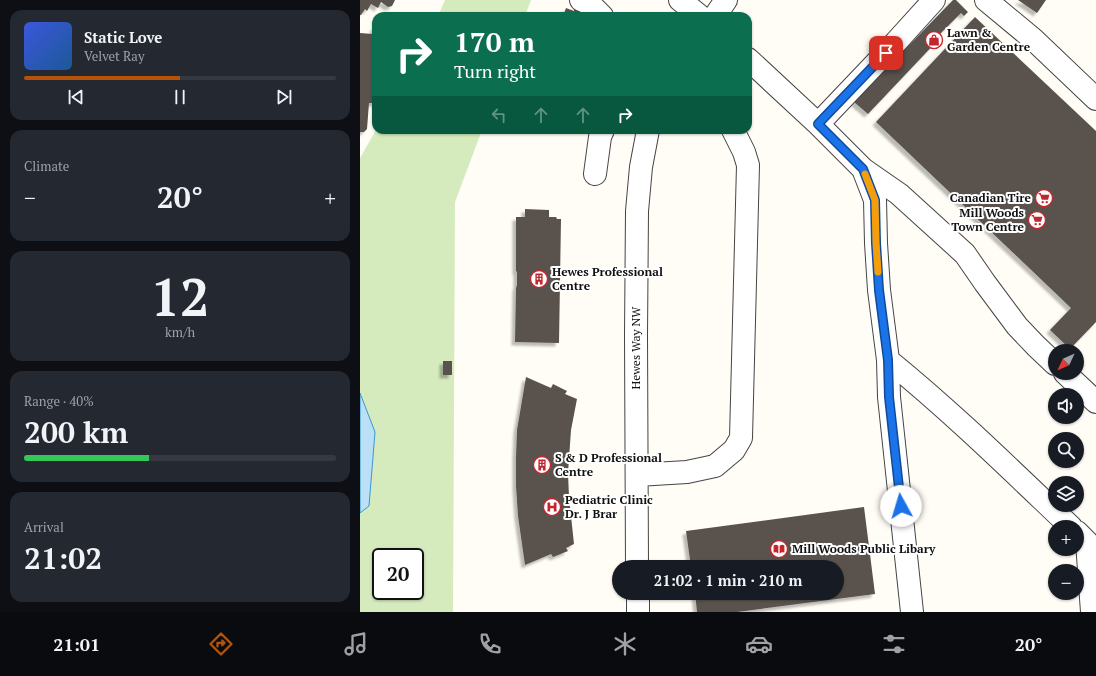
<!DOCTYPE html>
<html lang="en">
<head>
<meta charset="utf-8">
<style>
	:root { --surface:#171b24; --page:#242831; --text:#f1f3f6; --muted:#9ea1a6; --line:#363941; --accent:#b45309 }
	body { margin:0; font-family:"PT Serif",serif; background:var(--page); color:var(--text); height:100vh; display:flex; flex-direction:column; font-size:15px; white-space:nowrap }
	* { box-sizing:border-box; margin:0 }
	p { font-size:13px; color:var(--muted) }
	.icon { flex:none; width:22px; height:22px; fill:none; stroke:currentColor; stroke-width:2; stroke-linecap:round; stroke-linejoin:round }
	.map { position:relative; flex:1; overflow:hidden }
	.sheet { display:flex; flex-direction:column; gap:10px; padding:10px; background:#0d0f14; width:360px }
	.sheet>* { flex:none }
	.guide { position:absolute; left:12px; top:12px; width:380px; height:122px; border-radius:12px; box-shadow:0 1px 3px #0004; background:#0b6e4f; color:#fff; overflow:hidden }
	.needle { width:26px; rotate:226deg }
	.tools { position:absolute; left:688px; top:344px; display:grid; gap:8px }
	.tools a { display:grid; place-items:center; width:36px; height:36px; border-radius:50%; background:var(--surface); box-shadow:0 1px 3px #0004; font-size:20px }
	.speed { position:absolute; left:12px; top:548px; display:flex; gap:8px; font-size:20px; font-weight:700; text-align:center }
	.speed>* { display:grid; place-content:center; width:52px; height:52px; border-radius:50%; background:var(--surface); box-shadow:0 1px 3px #0004; line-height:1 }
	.speed .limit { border:2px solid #111; border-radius:6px; background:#fff; color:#111 }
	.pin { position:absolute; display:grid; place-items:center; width:34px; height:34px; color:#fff; margin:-17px; border-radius:8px; box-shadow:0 2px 6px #0006 }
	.me { position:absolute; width:44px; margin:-22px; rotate:354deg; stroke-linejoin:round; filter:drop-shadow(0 0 3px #0008) }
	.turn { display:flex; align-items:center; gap:14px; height:84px; padding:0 16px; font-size:18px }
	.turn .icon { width:52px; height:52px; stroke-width:2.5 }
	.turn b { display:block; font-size:28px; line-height:34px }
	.lanes { display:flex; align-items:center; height:38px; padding:0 16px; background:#0003; justify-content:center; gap:20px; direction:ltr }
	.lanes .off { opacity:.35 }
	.big { font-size:30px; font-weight:700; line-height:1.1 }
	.sheet .widget { flex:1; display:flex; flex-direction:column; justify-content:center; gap:6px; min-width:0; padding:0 14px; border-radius:12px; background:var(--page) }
	.sheet .dial { align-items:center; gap:0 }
	.dial b { font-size:52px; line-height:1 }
	.song { display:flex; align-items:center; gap:12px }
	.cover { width:48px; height:48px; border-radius:6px; background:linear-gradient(135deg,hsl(230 70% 55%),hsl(210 70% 35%)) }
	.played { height:4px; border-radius:2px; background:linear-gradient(90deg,var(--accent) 50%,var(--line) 50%) }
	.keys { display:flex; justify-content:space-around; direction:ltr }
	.heat { display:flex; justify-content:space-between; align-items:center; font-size:22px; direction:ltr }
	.charge { height:6px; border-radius:3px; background:linear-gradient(90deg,#34c759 40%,var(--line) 0) }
	.trip { position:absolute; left:252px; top:560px; width:232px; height:40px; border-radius:20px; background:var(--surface); box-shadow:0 1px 3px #0004; font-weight:700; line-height:40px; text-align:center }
	.tab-bar { display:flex; height:64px; justify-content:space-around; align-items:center; background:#090b0e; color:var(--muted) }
	.tab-bar .icon { width:28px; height:28px }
	.tab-bar .active { color:var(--accent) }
	.tab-bar b { font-size:18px; color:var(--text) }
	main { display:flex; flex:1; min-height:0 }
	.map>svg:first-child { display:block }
	.green { fill:#d5ebbd; fill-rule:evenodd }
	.water { fill:#b9e0f7; stroke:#3f96cf }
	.building { fill:#5a524d; filter:url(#shadow) }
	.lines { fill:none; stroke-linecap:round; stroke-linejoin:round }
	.minor-casing { stroke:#444; stroke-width:24 }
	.minor { stroke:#fff; stroke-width:22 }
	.route-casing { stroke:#114b97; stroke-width:10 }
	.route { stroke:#1a73e8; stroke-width:7 }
	.slow { stroke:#f59e0b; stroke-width:7 }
	.labels { text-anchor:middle; stroke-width:4; stroke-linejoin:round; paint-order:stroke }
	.poi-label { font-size:12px; font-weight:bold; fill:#111; stroke:#fff; text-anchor:start }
	.street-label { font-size:12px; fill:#111; stroke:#fff }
</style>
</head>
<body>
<main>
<section class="sheet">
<div class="widget">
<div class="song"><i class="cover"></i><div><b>Static Love</b><p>Velvet Ray</p></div></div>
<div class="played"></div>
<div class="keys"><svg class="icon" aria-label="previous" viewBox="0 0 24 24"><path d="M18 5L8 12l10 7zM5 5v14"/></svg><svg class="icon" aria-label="pause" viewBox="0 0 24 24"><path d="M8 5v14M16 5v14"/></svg><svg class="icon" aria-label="next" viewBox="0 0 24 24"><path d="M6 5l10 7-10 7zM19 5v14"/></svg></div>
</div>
<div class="widget"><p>Climate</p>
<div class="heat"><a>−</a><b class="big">20°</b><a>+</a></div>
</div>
<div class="widget dial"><b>12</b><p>km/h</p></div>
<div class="widget"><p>Range · 40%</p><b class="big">200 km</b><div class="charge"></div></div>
<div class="widget"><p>Arrival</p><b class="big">21:02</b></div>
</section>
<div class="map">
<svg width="736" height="612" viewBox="0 0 736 612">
	<defs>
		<filter id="shadow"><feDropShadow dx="-3.5" dy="3.5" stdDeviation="1" flood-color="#0004"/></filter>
	</defs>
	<rect width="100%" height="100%" fill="#fffdf5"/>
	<!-- green -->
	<path class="green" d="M85 0H171L165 16H78Z
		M16 130H122L95 202 93 612H0V158ZM21 557H55V591H21Z"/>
	<!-- water -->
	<path class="water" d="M0 393 15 432 9 506 0 513Z"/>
	<!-- building -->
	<path class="building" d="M0 0H35L32 6 28 7 21 2 18 8 11 4 7 11 5 9 1 15H0Z
		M593 0H596L608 12 604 16 601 13 578 36 580 38 508 114 494 102Z
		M658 0H686L677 13Z
		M215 7 233 16H203L206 8 214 11Z
		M615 17 736 131V322L710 349 690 330 711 308 516 122Z
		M14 27H16V103H9L7 129 4 132H0V33L13 34Z
		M165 209 189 210V217H196L197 219H201L199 343 155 342 156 288 157 285V272L156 271V217H165Z
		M83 361H92V375H83Z
		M166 377 191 388 193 384 207 391 205 394 217 399 211 430 208 473 209 497 214 544 206 548 208 551 193 557 191 554 165 565 158 516 156 486V457L157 430Z
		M504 507 515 594 377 612H337L335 593H477V567H331L326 531Z"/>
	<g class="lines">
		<!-- minor casing -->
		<g class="minor-casing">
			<path id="minor" d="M221 0 230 4 242 16
				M320 0 340 16
				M626 0 673 39 736 99
				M355 16 366 0
				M388 59 458 124 503 169 539 194 605 254 625 283 657 326 676 346 695 364
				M458 124 536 42 574 0
				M503 169 515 200 516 243 519 290 528 360 529 397 552 612
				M235 174 240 137 243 130
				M528 360C592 412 651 470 711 527
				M705 373 736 402
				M277 475 327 472 355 466 374 450 381 438 388 165 384 152 373 130
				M717 532 727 542 732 612
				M277 567 276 335 277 211 281 167 288 130
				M278 593V612"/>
		</g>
		<!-- minor -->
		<use href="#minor" class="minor"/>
	</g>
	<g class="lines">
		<!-- route casing -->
		<g class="route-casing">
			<path id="route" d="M526 53 458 124 503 169 515 200 516 243 519 290 528 360 529 397 541 506"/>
		</g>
		<!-- route -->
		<use href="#route" class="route"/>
		<!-- slow -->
		<path class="slow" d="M505 174 515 200 516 243 518 272"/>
	</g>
	<!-- icons -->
	<defs>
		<g id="shop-ring" transform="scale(0.9)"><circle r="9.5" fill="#fff" stroke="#c4262e" stroke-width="1.5"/><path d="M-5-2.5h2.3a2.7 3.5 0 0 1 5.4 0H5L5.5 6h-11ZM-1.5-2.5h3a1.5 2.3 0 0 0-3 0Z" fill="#c4262e"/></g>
		<g id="supermarket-ring" transform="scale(0.9)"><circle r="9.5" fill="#fff" stroke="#c4262e" stroke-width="1.5"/><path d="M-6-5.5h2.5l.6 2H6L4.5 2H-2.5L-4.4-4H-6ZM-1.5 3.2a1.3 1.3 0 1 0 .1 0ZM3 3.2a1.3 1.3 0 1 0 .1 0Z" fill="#c4262e"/></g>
		<g id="building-ring" transform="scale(0.9)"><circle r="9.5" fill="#fff" stroke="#c4262e" stroke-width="1.5"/><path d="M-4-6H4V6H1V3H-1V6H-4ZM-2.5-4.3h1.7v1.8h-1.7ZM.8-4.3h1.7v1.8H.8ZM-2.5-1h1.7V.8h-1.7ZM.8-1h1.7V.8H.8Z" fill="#c4262e"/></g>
		<g id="hospital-ring" transform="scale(0.9)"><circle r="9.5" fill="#fff" stroke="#c4262e" stroke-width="1.5"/><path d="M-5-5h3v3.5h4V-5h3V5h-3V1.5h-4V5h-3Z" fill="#c4262e"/></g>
		<g id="library-ring" transform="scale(0.9)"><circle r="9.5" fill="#fff" stroke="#c4262e" stroke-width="1.5"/><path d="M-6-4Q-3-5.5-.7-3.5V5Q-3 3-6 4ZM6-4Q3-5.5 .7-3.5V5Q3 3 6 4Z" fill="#c4262e"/></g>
	</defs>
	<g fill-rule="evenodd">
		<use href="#shop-ring" x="574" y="40"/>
		<use href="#supermarket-ring" x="684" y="198"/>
		<use href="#supermarket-ring" x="677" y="220"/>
		<use href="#building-ring" x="179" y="279"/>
		<use href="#building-ring" x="182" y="465"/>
		<use href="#hospital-ring" x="192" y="507"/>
		<use href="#library-ring" x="419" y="549"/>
	</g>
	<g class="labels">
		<!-- poi labels -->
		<g class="poi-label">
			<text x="587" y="37">Lawn &amp;<tspan x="587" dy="14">Garden Centre</tspan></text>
			<text x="671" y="202" text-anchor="end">Canadian Tire</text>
			<text x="664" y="217" text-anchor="end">Mill Woods<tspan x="664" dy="14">Town Centre</tspan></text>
			<text x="192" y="276">Hewes Professional<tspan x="192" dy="14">Centre</tspan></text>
			<text x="195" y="462">S &amp; D Professional<tspan x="195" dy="14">Centre</tspan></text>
			<text x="205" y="504">Pediatric Clinic<tspan x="205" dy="14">Dr. J Brar</tspan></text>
			<text x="432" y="553">Mill Woods Public Libary</text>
		</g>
		<!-- street labels -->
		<g class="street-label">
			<text transform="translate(276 348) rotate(-90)" y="4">Hewes Way NW</text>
		</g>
	</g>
</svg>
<div class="tools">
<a><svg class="needle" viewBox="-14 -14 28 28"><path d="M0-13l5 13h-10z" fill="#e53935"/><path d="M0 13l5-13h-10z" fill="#9ea1a6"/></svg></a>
<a><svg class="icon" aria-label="sound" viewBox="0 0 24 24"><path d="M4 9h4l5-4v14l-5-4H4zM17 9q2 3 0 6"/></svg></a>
<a><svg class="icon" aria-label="search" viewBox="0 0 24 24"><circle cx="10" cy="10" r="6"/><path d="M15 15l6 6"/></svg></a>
<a><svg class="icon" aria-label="layers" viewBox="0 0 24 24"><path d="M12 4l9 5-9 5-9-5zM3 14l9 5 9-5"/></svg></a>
<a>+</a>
<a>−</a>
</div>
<div class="speed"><div class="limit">20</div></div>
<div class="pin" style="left:526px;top:53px;background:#d93025"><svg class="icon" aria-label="arrive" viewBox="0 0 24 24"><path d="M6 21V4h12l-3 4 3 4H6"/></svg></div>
<svg class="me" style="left:541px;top:506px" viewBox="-20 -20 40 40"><circle r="19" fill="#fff"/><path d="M0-13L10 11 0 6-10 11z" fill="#1a73e8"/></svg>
<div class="trip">21:02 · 1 min · 210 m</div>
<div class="guide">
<div class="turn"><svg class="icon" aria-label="right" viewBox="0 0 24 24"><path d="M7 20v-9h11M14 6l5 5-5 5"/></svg><div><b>170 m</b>Turn right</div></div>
<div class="lanes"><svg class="icon off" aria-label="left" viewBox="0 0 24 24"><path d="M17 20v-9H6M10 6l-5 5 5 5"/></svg><svg class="icon off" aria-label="ahead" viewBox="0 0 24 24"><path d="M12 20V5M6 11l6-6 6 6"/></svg><svg class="icon off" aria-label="ahead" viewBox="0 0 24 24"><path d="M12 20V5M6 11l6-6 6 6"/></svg><svg class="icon" aria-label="right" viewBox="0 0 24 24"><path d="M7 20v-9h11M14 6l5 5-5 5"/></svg></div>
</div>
</div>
</main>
<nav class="tab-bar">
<b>21:01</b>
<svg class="icon active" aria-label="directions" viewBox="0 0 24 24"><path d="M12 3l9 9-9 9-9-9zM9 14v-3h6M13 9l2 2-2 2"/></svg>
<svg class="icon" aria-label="music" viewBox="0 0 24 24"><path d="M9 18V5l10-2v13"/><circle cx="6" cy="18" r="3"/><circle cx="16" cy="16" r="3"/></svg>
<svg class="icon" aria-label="phone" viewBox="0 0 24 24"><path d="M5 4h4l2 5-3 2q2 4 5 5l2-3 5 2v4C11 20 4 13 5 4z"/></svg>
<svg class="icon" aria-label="climate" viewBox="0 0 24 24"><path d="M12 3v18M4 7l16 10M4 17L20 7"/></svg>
<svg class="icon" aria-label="car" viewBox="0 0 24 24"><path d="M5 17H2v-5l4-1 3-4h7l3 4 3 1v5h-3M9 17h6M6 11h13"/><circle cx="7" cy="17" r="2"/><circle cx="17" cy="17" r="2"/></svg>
<svg class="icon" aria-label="filters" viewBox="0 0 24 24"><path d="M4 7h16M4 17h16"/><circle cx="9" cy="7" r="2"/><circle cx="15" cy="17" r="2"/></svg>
<b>20°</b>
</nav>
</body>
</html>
